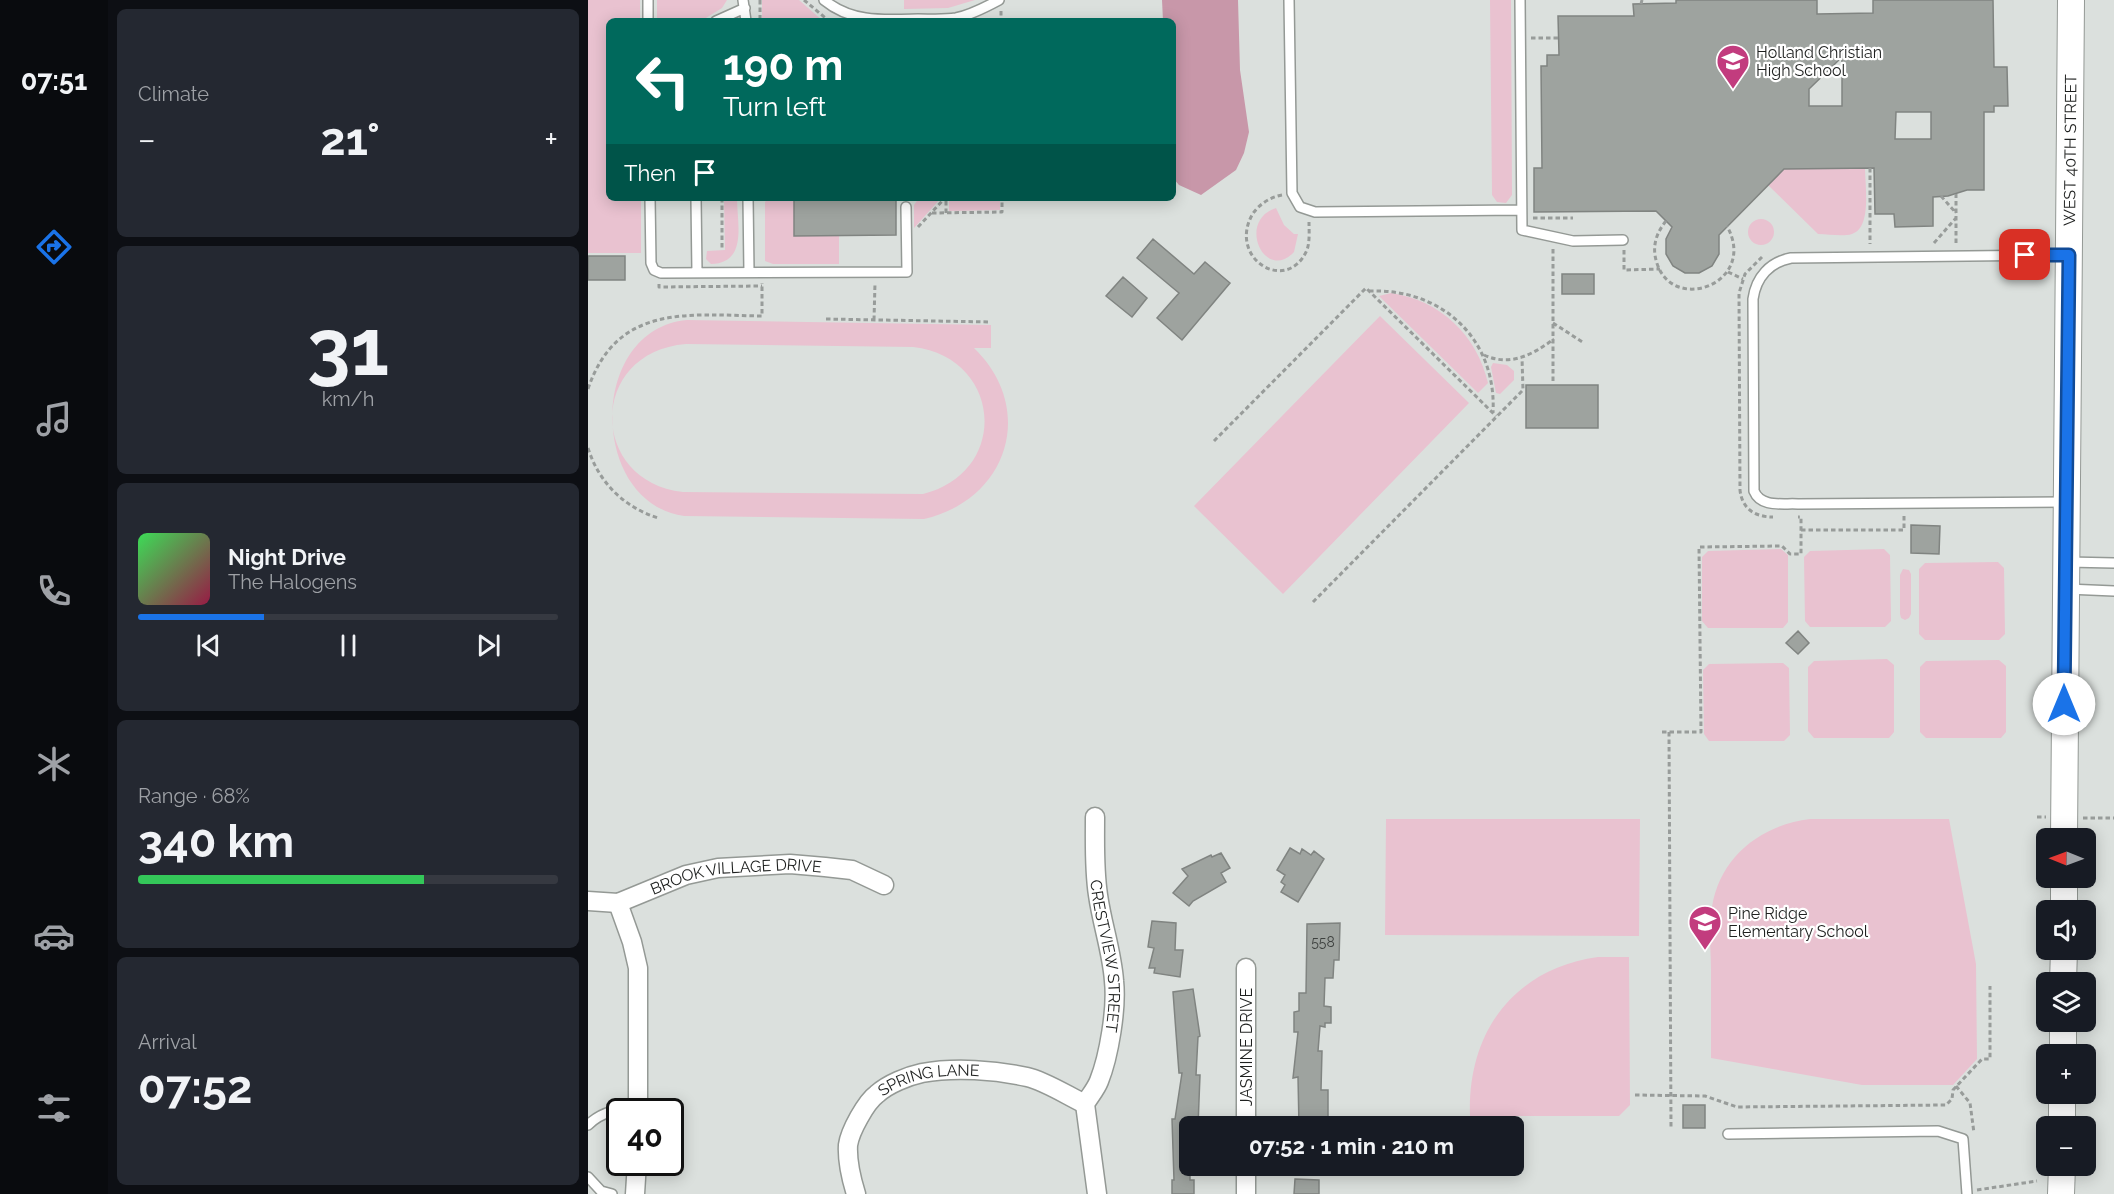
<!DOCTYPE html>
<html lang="en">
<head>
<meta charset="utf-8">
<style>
	:root { --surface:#171b24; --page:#242831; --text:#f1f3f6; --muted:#9ea1a6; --line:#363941; --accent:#1a73e8 }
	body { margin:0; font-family:Raleway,sans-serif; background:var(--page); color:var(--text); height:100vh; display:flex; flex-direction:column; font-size:22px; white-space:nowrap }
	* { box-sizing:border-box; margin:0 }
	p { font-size:20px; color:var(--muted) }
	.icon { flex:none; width:33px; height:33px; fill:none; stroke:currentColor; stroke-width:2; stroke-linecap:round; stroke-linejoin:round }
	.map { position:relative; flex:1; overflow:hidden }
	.panel { display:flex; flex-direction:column; gap:9px; padding:9px; background:#0d0f14; width:480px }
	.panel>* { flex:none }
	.banner { position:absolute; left:18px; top:18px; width:570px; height:183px; border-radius:9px; box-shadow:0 3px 15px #0003; background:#00695c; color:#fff; overflow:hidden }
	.needle { width:39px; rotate:271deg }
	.buttons { position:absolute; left:1448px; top:828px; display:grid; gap:12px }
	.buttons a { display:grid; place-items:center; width:60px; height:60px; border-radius:9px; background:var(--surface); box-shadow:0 3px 15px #0003; font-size:30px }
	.speed { position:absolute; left:18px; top:1098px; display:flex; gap:12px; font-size:30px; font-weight:700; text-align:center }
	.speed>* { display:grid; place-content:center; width:78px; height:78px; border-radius:50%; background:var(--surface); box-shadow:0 3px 15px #0003; line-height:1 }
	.speed .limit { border:3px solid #111; border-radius:9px; background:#fff; color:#111 }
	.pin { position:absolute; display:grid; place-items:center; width:51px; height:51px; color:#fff; margin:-26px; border-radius:12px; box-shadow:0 3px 9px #0006 }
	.me { position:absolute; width:66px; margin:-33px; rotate:0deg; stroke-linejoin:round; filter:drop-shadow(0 0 4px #0008) }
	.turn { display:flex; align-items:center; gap:21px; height:126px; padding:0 18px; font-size:27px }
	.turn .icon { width:78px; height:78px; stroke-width:2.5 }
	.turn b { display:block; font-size:42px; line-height:51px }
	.then { display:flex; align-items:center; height:57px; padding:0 18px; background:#0003; gap:12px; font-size:22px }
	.big { font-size:45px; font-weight:700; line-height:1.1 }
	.panel .tile { flex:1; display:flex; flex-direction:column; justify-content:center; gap:9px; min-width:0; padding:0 21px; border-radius:9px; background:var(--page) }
	.panel .dial { align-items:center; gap:0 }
	.dial b { font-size:78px; line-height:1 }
	.song { display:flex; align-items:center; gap:18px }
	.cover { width:72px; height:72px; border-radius:9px; background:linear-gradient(135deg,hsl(130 70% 55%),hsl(340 70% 35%)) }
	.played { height:6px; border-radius:3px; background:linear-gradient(90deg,var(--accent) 30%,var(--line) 30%) }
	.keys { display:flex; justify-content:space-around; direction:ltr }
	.heat { display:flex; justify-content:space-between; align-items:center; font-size:33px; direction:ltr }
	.charge { height:9px; border-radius:4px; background:linear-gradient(90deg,#34c759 68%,var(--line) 0) }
	.trip { position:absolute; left:591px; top:1116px; width:345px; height:60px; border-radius:9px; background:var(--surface); box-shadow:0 3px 15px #0003; font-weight:700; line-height:60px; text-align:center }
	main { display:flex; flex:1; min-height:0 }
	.tab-bar { display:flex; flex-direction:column; width:108px; justify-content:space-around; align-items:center; background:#090b0e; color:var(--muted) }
	.tab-bar .icon { width:42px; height:42px }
	.tab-bar .active { color:var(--accent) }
	.tab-bar b { font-size:27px; color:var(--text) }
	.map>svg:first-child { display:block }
	.green { fill:#e9c2d0; fill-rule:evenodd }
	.water { fill:#c897a9 }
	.building { fill:#9ea39f; stroke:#808481; stroke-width:1.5; fill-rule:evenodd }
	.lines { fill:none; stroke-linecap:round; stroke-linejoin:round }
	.lane-casing { stroke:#949995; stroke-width:12 }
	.street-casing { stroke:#949995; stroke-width:21 }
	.secondary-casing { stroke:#949995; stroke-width:28 }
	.path { stroke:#989c9a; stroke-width:3; stroke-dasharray:4.5 3; stroke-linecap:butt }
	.lane { stroke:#fff; stroke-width:9 }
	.street { stroke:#fff; stroke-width:18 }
	.secondary { stroke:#fff; stroke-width:26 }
	.route-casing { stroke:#114b97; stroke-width:15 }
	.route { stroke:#1a73e8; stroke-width:10 }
	.labels { text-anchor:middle; stroke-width:4.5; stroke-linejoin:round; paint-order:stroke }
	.number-label { font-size:14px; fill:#3e413f }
	.poi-label { font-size:16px; fill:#1e201f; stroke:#fff; text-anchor:start }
	.street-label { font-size:16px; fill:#1e201f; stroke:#fff }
</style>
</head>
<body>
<main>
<nav class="tab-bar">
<b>07:51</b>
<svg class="icon active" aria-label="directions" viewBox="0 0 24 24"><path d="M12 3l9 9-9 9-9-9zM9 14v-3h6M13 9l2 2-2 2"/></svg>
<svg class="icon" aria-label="music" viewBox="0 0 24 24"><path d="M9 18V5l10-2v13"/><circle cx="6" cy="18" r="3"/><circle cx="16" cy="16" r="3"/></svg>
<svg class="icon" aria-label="phone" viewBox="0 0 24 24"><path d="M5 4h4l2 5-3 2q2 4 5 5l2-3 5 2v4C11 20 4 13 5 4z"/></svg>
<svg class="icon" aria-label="climate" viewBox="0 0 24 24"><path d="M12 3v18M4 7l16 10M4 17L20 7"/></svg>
<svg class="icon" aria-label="car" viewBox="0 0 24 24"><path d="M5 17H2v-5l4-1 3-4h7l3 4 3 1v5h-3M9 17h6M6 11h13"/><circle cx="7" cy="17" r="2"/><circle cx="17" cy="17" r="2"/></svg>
<svg class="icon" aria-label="filters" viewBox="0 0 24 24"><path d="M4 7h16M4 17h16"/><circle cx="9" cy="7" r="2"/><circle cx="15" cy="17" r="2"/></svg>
</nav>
<section class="panel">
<div class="tile"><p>Climate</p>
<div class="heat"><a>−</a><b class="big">21°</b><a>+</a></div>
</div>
<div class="tile dial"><b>31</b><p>km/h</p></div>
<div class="tile">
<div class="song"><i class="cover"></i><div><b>Night Drive</b><p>The Halogens</p></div></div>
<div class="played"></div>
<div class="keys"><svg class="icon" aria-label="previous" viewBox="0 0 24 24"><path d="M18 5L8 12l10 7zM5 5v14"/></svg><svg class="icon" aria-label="pause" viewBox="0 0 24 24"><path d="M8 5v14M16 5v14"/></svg><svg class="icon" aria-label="next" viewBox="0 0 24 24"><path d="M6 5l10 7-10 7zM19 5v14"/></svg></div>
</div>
<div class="tile"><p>Range · 68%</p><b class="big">340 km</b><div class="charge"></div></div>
<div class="tile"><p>Arrival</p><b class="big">07:52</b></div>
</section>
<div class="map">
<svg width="1526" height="1194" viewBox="0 0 1526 1194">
	<rect width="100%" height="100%" fill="#dbe0dd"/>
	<!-- green -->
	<path class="green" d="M0 0H52V21H21V198H53V253H0Z
		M69 0H139L134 8 113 21H69Z
		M174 0H211L235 21H174Z
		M316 0H387L360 8 316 9Z
		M902 0H923L924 195 918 203 909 202 904 195Z
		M1277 168C1277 185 1284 228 1264 234 1254 237 1241 234 1230 234L1180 185 1179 169Z
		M136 198H149C149 223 160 263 123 264L118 259 119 251 137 250Z
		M181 198H206V236H251V264H185L177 261V202Z
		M331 198H353L326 228V205Z
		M361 198H412V210L361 211Z
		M688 208 696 225 706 234H710L706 252C677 283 648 221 688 208Z
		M1160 232a13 13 0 1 1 26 0a13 13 0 1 1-26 0Z
		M803 293C852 300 889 335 900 383L890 393 791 296Z
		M792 316 881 403 695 594 606 506Z
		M99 320 403 325V348H386C449 409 420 500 336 519L96 516C0 502 0 329 99 320ZM98 344 325 347C414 357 423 472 335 494L95 492C0 481 0 352 98 344Z
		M905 363 919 365 926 371V380L912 394 908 393 903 367Z
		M1193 549 1200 555V622L1195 628H1120L1114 621V557L1120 551Z
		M1296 549 1302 555 1303 621 1297 627H1222L1217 621 1216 557 1222 551Z
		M1410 562 1416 568 1417 634 1411 640H1337L1331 634V569L1337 563Z
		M1315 569 1321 570 1323 574V614L1321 618 1317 620 1313 618 1312 614V575Z
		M1299 659 1306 665V732L1301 738H1226L1220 731V667L1226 661Z
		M1411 660 1418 666V732L1413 738H1338L1332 732V667L1338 661Z
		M1195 663 1201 668 1202 735 1196 741H1121L1116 734 1115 670 1121 664Z
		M798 819H1052L1051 936 797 935Z
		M1222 819H1361L1388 964 1389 1059 1365 1085H1274L1123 1058C1123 1029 1123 1000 1123 971 1123 950 1120 927 1124 907 1132 857 1173 825 1222 819Z
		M1010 957H1041L1042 1105 1031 1116H882C879 1033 925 969 1010 957Z"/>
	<!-- water -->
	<path class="water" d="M574 0H650L652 70 661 132 656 153 648 170 613 195 591 185 585 178V21H575Z"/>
	<!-- building -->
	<path class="building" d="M1088 0H1229V14L1285 13V0H1405L1406 67H1419L1420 106H1406V112H1396V190H1379L1360 196 1345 197V226L1307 227 1306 214H1287L1286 168 1196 169 1131 235V254L1124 266 1111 273H1097L1085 266 1078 254V239L1084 227 1068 211 946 212V168H954L953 66H959V55H971L970 16H1046L1045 4 1088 3ZM1254 57V106H1221V89ZM1308 112H1343V139H1307Z
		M206 198H308V235L206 236Z
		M565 239 606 274 617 262 642 283 594 340 569 318 591 293 549 258Z
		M0 256H37V280H0Z
		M974 274H1006V294H974Z
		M535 277 559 298 544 317 518 296Z
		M938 385H1010V428H938Z
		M1323 525 1352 526 1351 554 1323 553Z
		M1210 631 1221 643 1210 654 1198 643Z
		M702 848 712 854 714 849 723 855 726 851 736 859 710 902 693 892 697 885 693 882 697 875 689 870Z
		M633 853 642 868 633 873 638 882 605 901 601 906 585 893 600 876 594 869 623 855 624 857Z
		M564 921 588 923 587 950H595L592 977 566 973 567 968H561L566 948 560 947Z
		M752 923 751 960H746L745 978H737L736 1006 743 1007V1023H737V1027L732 1026 730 1051H734L733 1090H740V1126H711L710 1077 705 1078 710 1032H706V1012L711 1011V993H718L719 924Z
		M605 989 612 1036 610 1037 608 1075H612L610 1126H602V1180H606V1194H584V1180H586L584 1119H587L594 1073H591L585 992Z
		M1095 1105H1117V1128H1095Z
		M707 1179 731 1180V1194H706Z"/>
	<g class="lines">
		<!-- lane casing -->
		<g class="lane-casing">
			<path id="lane" d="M60 0V21
				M155 0 158 21
				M236 0C264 23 296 20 330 19 343 19 356 20 368 18 383 15 398 7 411 0
				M701 0 704 193 712 207 727 212 933 210
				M932 0 934 230 985 241 1035 240
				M128 21 157 8
				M62 198 63 263 66 270 73 273 319 272 318 207
				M108 198 109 273
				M160 198 161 272
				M1476 502 1210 504C1195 503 1173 508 1166 491L1165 299C1168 277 1182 262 1203 258L1478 255
				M1480 562 1526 563
				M1479 589 1526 591
				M0 1125C14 1111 31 1109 50 1107
				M1140 1134 1350 1131 1375 1139 1379 1194
				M0 1177 13 1191 24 1194"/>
		</g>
		<!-- street casing -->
		<g class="street-casing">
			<g id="street">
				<path id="s1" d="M507 817C507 843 506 869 510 895 514 924 524 952 526 981 529 1008 521 1056 511 1081 508 1089 501 1097 497 1104L509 1194"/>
				<path id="s2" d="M0 901 30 903 98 875 130 868 202 864 237 867 264 870 296 885"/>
				<path d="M30 903 44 942 50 968V1112"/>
				<path d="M658 968V1126"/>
				<path d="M658 1166V1194"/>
				<path d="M47 1194 49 1162"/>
				<path id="s3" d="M268 1194C263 1178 259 1162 260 1145 262 1131 278 1102 289 1094 300 1084 320 1076 334 1073 367 1067 407 1070 439 1077 457 1081 480 1096 497 1104"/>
			</g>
		</g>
		<!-- secondary casing -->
		<g class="secondary-casing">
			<g id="secondary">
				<path id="s4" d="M1476 838 1483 0"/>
				<path d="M1476 878V910"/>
				<path d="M1475 982 1476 950"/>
				<path d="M1475 1054V1022"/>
				<path d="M1474 1126V1094"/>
				<path d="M1473 1194 1474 1166"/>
			</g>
		</g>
		<!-- path -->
		<path class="path" d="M172 0V21
			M216 0 241 21
			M1053 4 1054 0
			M413 11V21
			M943 38H970
			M1282 168V244
			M694 195C682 197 670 205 664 215 640 259 699 295 719 250 722 241 721 231 721 222
			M1353 196 1368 213
			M134 198V250
			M344 213 414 212V198
			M358 213V198
			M945 218H985
			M1078 221C1069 232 1064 245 1068 260 1082 316 1171 284 1139 226
			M330 227 357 198
			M1448 242 1454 240 1458 232
			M1346 243 1368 218
			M1368 243V194
			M965 249V385
			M1036 250V270L1072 269
			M1174 257 1157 274 1151 293 1152 490C1154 509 1167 517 1185 517
			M1140 272 1155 279
			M71 284V287L174 286
			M781 291C854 288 909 339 905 413
			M238 319 403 322
			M286 320 287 283
			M965 323 996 343
			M896 355C922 367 944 355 966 339
			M0 389C29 303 101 315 174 316V283
			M626 441 778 288 908 416
			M0 448C11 483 36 507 70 518
			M1213 530H1316V516H1318
			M725 602 935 390 934 358
			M1074 732H1113L1111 547 1194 546 1202 554H1213V517H1210
			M1081 732 1083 1128
			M1449 817H1458
			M1495 818H1526
			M1368 1086 1382 1103 1386 1133
			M1047 1095 1117 1096 1149 1107 1358 1105 1364 1099 1365 1090 1394 1059H1402V986
			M1389 1190 1449 1181"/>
		<!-- lane -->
		<use href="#lane" class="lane"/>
		<!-- street -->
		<use href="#street" class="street"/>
		<!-- secondary -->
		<use href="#secondary" class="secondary"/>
	</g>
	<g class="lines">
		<!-- route casing -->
		<g class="route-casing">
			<path id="route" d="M1437 255H1481L1476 704"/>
		</g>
		<!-- route -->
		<use href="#route" class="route"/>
	</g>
	<!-- icons -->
	<defs>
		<g id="school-pin" transform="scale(1.725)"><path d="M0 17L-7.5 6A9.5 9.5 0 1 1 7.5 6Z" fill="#c23c7e" stroke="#fff"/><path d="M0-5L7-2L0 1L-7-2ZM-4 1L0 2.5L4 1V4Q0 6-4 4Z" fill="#fff"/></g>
	</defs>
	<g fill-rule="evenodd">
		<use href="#school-pin" x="1145" y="61"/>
		<use href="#school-pin" x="1117" y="922"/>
	</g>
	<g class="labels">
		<!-- number labels -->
		<g class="number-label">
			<text x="735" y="947">558</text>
		</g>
		<!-- poi labels -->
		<g class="poi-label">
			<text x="1168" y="58">Holland Christian<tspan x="1168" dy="18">High School</tspan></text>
			<text x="1140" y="919">Pine Ridge<tspan x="1140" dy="18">Elementary School</tspan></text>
		</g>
		<!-- street labels -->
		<g class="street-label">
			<text dy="6" stroke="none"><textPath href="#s4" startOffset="688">WEST 40TH STREET</textPath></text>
			<text dy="6" stroke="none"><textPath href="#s2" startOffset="153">BROOK VILLAGE DRIVE</textPath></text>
			<text dy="6" stroke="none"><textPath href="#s1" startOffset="140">CRESTVIEW STREET</textPath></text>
			<text transform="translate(658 1047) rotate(-90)" y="6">JASMINE DRIVE</text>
			<text dy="6" stroke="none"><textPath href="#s3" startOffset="165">SPRING LANE</textPath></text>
		</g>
	</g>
</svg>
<div class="buttons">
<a><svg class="needle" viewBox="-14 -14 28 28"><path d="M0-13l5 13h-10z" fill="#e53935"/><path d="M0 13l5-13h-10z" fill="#9ea1a6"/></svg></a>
<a><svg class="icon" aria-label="sound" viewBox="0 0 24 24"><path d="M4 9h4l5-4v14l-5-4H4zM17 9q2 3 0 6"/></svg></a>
<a><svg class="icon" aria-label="layers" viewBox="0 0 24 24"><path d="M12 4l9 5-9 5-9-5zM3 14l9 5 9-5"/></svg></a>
<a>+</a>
<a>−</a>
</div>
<div class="speed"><div class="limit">40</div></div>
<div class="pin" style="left:1437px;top:255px;background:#d93025"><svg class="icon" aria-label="arrive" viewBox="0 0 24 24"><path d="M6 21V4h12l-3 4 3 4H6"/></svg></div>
<svg class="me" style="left:1476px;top:704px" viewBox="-20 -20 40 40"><circle r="19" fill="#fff"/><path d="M0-13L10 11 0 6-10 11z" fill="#1a73e8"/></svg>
<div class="trip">07:52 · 1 min · 210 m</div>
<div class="banner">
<div class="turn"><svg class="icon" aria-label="left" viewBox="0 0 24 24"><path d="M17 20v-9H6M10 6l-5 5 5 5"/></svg><div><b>190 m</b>Turn left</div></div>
<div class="then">Then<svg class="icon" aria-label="arrive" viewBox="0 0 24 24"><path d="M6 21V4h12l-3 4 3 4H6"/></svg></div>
</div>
</div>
</main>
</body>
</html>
